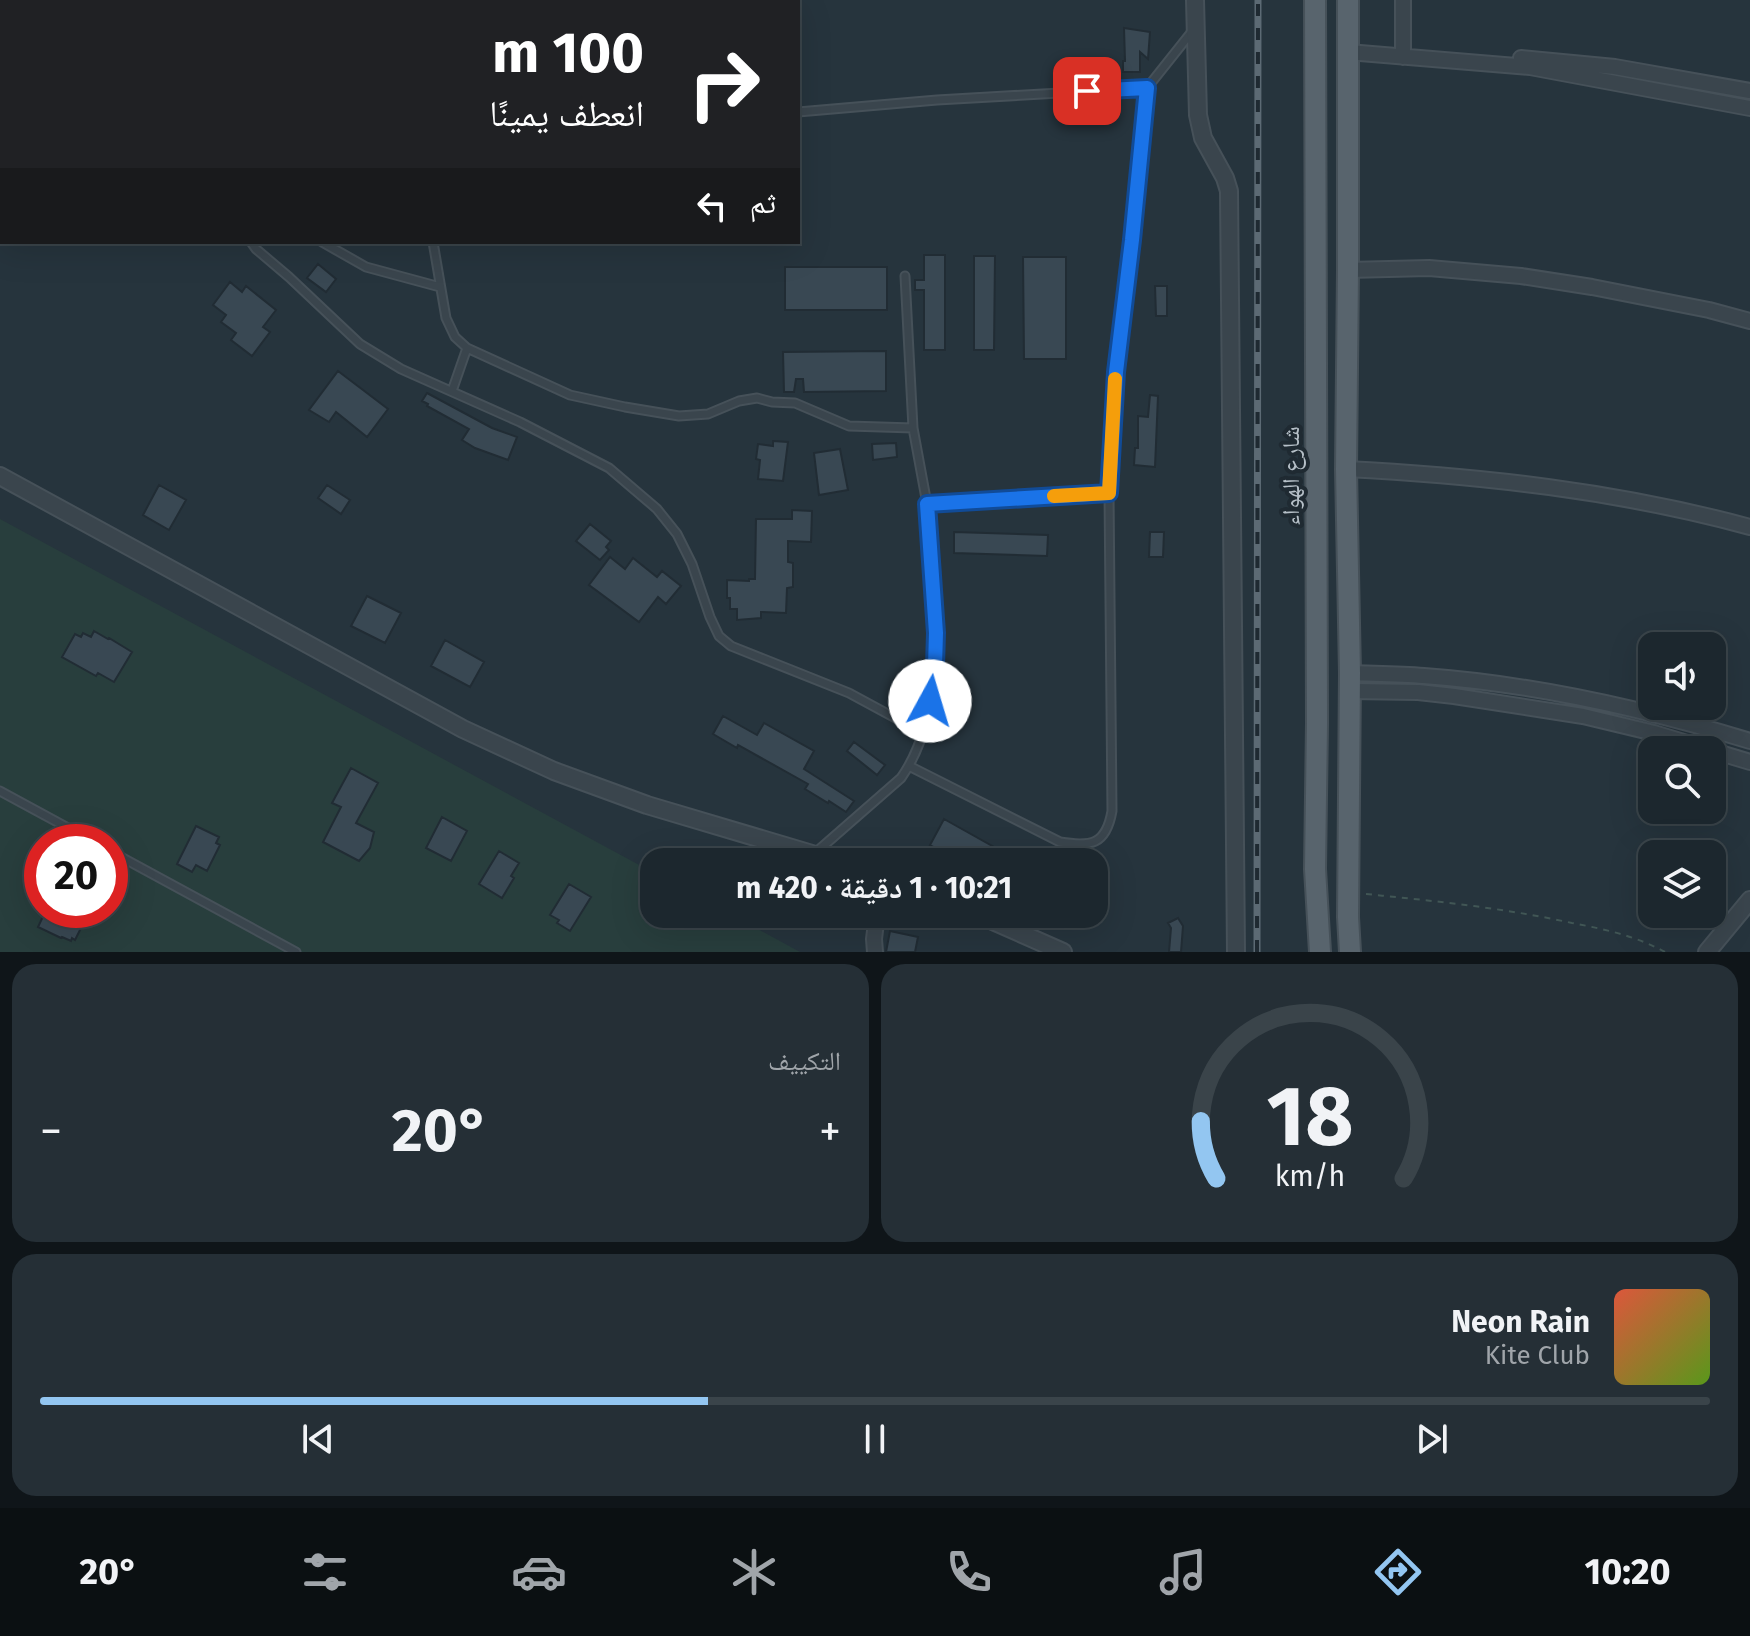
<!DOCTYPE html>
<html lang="ar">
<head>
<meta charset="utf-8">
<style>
	:root { --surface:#1c272e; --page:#252f36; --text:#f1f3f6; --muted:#a0a5aa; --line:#3a444a; --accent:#93c6f1 }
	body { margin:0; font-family:"Fira Sans","Noto Naskh Arabic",sans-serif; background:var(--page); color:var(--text); direction:rtl; height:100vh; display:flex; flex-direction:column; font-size:30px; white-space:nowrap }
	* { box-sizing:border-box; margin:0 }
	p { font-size:26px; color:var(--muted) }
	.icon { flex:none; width:44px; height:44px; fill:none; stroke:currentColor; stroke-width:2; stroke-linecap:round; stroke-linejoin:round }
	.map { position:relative; height:952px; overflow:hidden; direction:ltr }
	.side { display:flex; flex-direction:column; gap:12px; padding:12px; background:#0f1519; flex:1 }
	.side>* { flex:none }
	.guide { position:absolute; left:0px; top:0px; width:800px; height:244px; box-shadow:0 8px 32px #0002,0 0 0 2px var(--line); direction:rtl; background:#202124; color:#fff; overflow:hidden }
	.buttons { position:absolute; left:1638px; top:632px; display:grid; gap:16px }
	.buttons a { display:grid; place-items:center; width:88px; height:88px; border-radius:16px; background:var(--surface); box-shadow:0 8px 32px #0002,0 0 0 2px var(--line); font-size:40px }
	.speed { position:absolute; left:24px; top:824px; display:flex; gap:16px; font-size:40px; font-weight:700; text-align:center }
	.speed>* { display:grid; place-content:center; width:104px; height:104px; border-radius:50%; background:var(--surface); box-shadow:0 8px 32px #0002,0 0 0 2px var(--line); line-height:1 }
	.speed .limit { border:12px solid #d22; background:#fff; color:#111 }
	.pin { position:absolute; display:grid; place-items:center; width:68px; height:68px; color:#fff; margin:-34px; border-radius:16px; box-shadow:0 4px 12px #0006 }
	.me { position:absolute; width:88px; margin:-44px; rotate:6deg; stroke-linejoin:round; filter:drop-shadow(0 0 6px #0008) }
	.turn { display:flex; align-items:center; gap:28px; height:168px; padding:0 24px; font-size:36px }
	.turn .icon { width:104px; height:104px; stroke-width:2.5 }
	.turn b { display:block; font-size:56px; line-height:68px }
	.then { display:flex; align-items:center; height:76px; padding:0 24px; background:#0003; gap:16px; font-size:30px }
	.big { font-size:60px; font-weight:700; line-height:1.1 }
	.side .tile { flex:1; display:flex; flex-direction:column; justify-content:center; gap:12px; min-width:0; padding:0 28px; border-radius:24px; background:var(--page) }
	.side .dial { align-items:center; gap:0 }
	.dial svg { height:208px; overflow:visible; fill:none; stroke:var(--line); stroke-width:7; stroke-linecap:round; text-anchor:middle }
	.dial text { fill:var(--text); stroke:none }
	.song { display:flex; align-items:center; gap:24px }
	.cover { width:96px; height:96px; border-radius:12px; background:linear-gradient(135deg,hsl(10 70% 55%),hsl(90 70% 35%)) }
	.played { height:8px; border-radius:4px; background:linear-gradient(90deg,var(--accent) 40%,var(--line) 40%) }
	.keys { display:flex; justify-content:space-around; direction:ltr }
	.heat { display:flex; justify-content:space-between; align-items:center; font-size:44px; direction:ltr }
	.side .tiles { flex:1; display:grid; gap:12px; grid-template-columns:1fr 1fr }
	.tile:last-child { grid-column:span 2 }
	.trip { position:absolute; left:640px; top:848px; width:468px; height:80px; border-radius:24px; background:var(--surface); box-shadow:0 8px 32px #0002,0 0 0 2px var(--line); font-weight:700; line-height:80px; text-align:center; direction:rtl }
	.menu { display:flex; height:128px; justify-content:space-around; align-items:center; background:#0b1012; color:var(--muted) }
	.menu .icon { width:56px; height:56px }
	.menu .active { color:var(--accent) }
	.menu b { font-size:36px; color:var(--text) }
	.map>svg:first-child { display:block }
	.green { fill:#283e3d; fill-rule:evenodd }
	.building { fill:#394853; stroke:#212c34; stroke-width:2 }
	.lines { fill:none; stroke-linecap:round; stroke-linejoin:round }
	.service-casing { stroke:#465159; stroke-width:11 }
	.minor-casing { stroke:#465159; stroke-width:18 }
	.tertiary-casing { stroke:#465159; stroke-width:20 }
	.primary-casing { stroke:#465159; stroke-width:24 }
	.path { stroke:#415655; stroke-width:2; stroke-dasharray:6 6; stroke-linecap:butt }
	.service { stroke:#3a454d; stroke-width:7 }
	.minor { stroke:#3a454d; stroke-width:14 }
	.tertiary { stroke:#3a454d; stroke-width:16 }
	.primary { stroke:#58646d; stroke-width:20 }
	.rail-casing { stroke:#5c6a74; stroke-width:7 }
	.rail { stroke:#1f2a32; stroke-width:4; stroke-dasharray:12; stroke-linecap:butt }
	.route-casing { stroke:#114b97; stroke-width:20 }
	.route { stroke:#1a73e8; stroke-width:14 }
	.slow { stroke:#f59e0b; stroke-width:14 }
	.labels { text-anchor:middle; stroke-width:8; stroke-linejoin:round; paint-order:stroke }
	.street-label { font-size:24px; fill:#b6c0c8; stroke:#1f2a32 }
</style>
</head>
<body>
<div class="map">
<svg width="1750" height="952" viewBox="0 0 1750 952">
	<rect width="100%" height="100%" fill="#26343d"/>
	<!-- green -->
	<path class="green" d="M0 519 654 873V914H730L800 952H0ZM42 842H110V910H42Z"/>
	<!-- building -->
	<path class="building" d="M1124 28 1150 32 1148 59 1140 52V72H1123V61H1125Z
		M924 255H945V350H924V290H915V280H924Z
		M974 256H995L994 350H974Z
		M1023 257H1066V359H1024Z
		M318 264 336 279 326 292 307 278Z
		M785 267H887V310H785Z
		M230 282 242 292 246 286 276 310 263 327 270 332 252 356 231 340 236 333 221 322 226 315 213 305Z
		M1155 286H1167V316H1156Z
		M886 351V391L804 392 803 379H796L794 392H784L783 352Z
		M338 371 388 409 367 437 336 412 329 422 309 410Z
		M427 393 492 428 517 437 508 460 475 448 462 440 469 429 427 406 428 404 422 401Z
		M1150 395 1158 396 1155 467 1134 465 1135 448H1138V416L1148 417Z
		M773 441 788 442 783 481 758 479 760 460 756 459 758 444 773 446Z
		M896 443 897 457 873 460 872 444Z
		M840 449 848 490 819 495 814 453Z
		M159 485 186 500 169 530 143 515Z
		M327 485 350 500 341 514 318 498Z
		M792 510 812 511 811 542 788 541V562L793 563V587L787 588 786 613 761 612V618L737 620V609H730V598H727V580L749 581V579H755L756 519H792Z
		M590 524 611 541 606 547 609 550 600 560 576 541Z
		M954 532 1048 535 1047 556 954 553Z
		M1150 532H1164L1163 557H1149Z
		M610 557 625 569 633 558 657 577 662 571 681 586 666 604 658 597 639 622 589 585Z
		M367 596 401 613 385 643 351 626Z
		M94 631 108 639 109 638 132 652 114 682 98 673 96 676 62 657 75 634 81 637 83 633 91 637Z
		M445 640 484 662 470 687 431 666Z
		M723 716 757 735 764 723 814 751 804 769 854 801 846 812 829 801 828 803 805 789 808 784 738 745 737 748 713 734Z
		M854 742 885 765 877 775 847 751Z
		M351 768 378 783 356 823 374 832 370 848 359 861 323 842 341 807 332 803Z
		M442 817 467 831 451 861 426 848Z
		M944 819 1021 862H960L930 845Z
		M196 826 219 837 216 843 220 845 207 871 196 865 192 872 177 864Z
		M499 851 519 863 511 876 514 878 502 898 479 884Z
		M569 884 591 897 570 931 557 923 559 920 550 915Z
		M46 910H79L85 913 79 924 82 926 75 940 72 938 71 941 62 937 61 938 38 927Z
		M1178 918 1183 926 1181 952H1169L1171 928 1168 923Z
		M890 931 918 937 915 952H886Z"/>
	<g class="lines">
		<!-- service casing -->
		<g class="service-casing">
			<path id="service" d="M174 0 175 2
				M798 112 937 100 1147 88
				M251 242 256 249 289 277 360 344 401 369 520 422 609 468 657 509 677 534 692 564 710 617 719 636 731 646 849 693 923 733
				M322 242 366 267 440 287
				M433 242 446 318 455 337 467 348 570 395 625 407 679 416 708 414 739 401 757 398 772 402 795 403 849 426 913 428
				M905 276 913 428 927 504
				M452 391 467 348
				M909 766 1060 842C1091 847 1106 845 1112 811L1109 493 1116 372 1132 240 1147 88 1194 29
				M0 791 94 842
				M110 851 296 952
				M814 854 901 778C953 704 930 589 927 504L1109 493"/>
		</g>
		<!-- minor casing -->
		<g class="minor-casing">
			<path id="minor" d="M1403 0V57
				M1348 52 1530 67 1750 108
				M1521 58 1615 67 1750 91
				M1348 270 1429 268 1521 276 1592 287 1709 310 1750 321
				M1346 469C1482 476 1618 491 1750 527
				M1350 673C1375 674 1399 674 1424 676 1534 684 1645 709 1750 741
				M1350 691 1418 692 1454 696 1583 716 1654 733 1750 762
				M875 952 874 939 877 914"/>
		</g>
		<!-- tertiary casing -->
		<g class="tertiary-casing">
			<path id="tertiary" d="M1195 0 1198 115 1203 138 1225 178 1229 191 1236 952
				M0 476 463 729 554 771 647 805 839 862
				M977 914 1063 952
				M1707 952 1750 900"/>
		</g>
		<!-- primary casing -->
		<g class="primary-casing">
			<path id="primary" d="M1315 0 1317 723 1315 869 1320 952
				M1348 0V270L1346 469 1350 673 1348 917 1350 952"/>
		</g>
		<!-- path -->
		<path class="path" d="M1366 894C1435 901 1504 908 1572 923 1604 929 1636 936 1665 952"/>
		<!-- service -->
		<use href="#service" class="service"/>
		<!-- minor -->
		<use href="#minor" class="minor"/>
		<!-- tertiary -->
		<use href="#tertiary" class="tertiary"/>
		<!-- primary -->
		<use href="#primary" class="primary"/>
		<!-- rail casing -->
		<g class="rail-casing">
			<path id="rail" d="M1257 952 1258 0"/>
		</g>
		<!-- rail -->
		<use href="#rail" class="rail"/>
	</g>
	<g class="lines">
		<!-- route casing -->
		<g class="route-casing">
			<path id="route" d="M930 701 935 666 936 633 927 504 1109 493 1116 372 1132 240 1147 88 1087 91"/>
		</g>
		<!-- route -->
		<use href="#route" class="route"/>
		<!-- slow -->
		<path class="slow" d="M1054 496 1109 493 1115 379"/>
	</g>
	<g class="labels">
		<!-- street labels -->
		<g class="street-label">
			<text transform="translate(1291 476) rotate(-90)" y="8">شارع الهواء</text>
		</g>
	</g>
</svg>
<div class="buttons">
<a><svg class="icon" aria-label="sound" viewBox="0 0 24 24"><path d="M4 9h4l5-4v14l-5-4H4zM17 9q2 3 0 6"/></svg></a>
<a><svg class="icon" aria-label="search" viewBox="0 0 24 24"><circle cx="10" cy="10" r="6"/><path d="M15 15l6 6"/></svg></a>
<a><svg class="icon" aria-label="layers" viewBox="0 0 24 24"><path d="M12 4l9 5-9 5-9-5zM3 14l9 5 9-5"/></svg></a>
</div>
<div class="speed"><div class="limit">20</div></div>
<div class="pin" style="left:1087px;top:91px;background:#d93025"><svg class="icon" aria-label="arrive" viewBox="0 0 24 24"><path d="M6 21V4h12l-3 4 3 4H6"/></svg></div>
<svg class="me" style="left:930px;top:701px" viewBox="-20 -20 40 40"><circle r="19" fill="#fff"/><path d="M0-13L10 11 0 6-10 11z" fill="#1a73e8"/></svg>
<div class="trip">10:21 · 1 دقيقة · 420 m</div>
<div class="guide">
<div class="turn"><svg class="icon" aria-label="right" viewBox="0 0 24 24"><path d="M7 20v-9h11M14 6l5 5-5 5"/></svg><div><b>100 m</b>انعطف يمينًا</div></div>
<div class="then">ثم<svg class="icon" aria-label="left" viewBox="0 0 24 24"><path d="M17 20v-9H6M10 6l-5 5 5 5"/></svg></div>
</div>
</div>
<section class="side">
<div class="tiles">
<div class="tile dial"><svg viewBox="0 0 100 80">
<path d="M14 69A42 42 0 1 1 86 69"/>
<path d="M14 69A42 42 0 0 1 8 47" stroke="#93c6f1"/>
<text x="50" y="56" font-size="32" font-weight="700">18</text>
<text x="50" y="72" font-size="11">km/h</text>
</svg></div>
<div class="tile"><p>التكييف</p>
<div class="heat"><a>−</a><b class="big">20°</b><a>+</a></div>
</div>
<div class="tile">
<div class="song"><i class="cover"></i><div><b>Neon Rain</b><p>Kite Club</p></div></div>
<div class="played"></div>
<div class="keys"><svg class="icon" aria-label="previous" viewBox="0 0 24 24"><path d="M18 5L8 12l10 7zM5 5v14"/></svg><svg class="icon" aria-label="pause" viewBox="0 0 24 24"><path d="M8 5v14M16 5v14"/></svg><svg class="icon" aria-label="next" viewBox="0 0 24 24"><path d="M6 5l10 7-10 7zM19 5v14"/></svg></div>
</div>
</div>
</section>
<nav class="menu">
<b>10:20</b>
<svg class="icon active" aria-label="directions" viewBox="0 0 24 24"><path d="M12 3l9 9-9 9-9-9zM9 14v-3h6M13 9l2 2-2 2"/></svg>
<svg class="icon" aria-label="music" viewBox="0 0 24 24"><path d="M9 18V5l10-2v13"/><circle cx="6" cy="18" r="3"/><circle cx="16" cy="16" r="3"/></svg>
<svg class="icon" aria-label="phone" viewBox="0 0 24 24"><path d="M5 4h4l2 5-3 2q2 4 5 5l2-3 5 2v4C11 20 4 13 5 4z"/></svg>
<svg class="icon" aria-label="climate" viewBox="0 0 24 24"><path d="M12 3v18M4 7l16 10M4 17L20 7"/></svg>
<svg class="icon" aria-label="car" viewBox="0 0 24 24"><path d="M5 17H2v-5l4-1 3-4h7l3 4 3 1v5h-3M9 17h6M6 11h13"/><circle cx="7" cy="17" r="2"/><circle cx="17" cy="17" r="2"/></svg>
<svg class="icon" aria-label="filters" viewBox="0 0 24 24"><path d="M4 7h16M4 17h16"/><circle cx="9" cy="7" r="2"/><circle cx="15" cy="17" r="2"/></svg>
<b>20°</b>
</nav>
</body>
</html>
